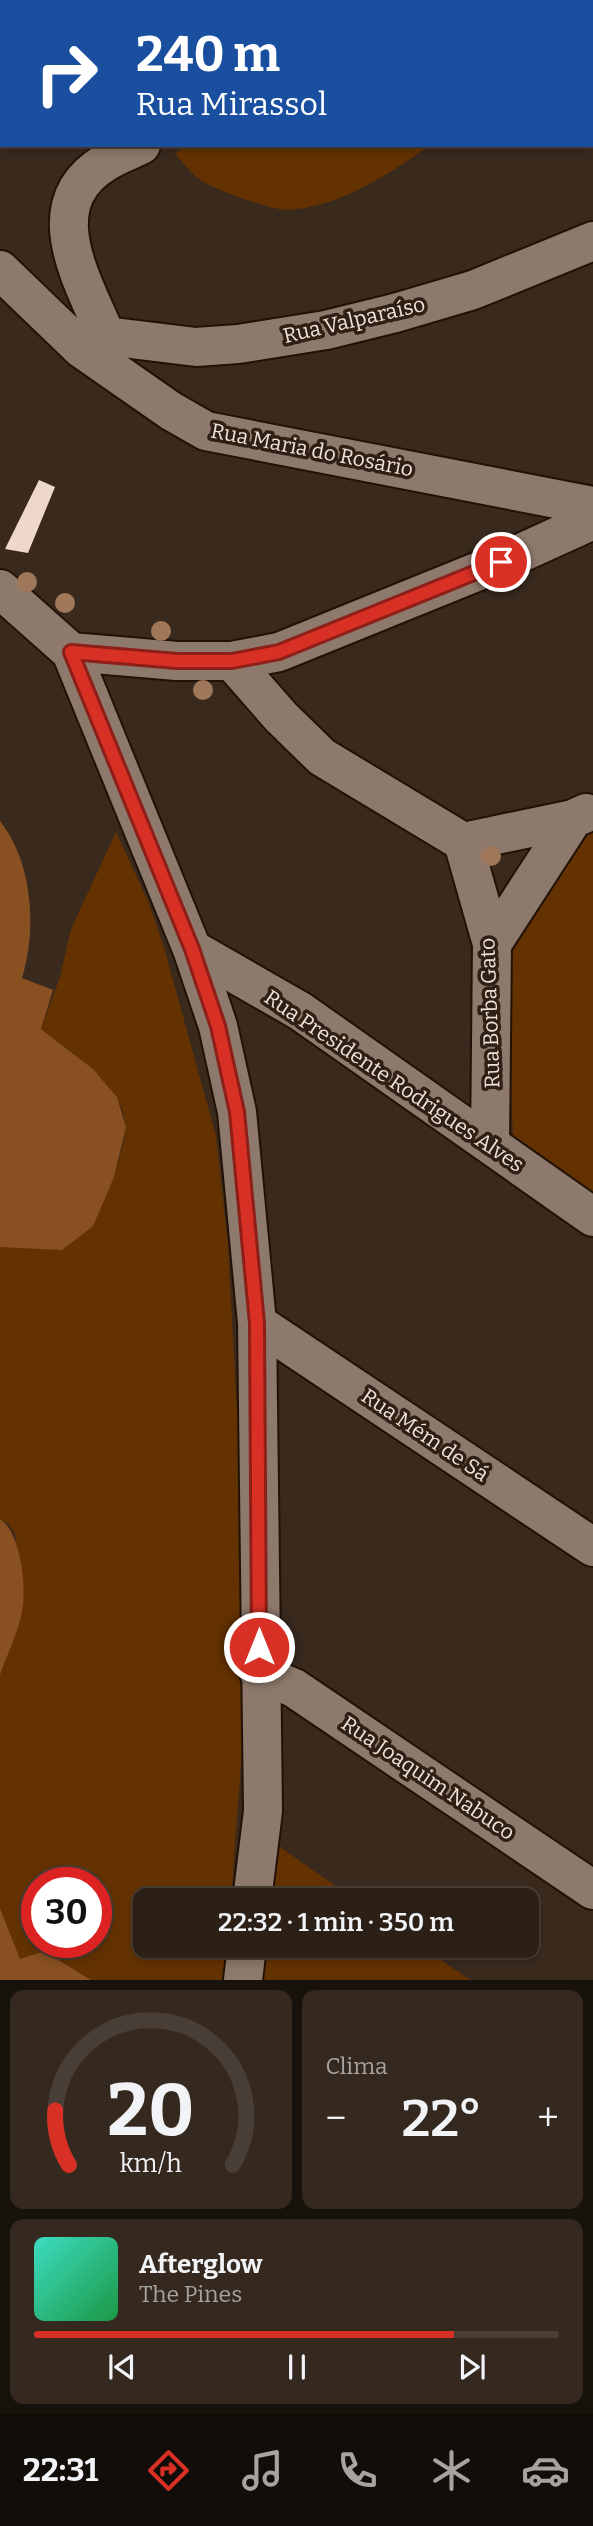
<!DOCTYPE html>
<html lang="pt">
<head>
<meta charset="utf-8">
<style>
	:root { --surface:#2c2016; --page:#34281f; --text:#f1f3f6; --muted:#a6a3a1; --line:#483e35; --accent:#d93025 }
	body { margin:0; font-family:Bitter,serif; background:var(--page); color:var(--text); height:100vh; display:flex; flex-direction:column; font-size:26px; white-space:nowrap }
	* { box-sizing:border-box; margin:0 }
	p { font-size:23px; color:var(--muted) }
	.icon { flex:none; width:38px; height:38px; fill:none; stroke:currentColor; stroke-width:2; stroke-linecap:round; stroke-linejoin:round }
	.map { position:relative; height:1980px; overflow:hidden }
	.panel { display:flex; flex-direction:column; gap:10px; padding:10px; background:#18120c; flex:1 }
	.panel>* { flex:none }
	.guide { position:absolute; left:0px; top:0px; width:593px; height:147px; box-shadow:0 4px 10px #0003,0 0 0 2px var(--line); background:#1a4fa0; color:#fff; overflow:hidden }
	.speed { position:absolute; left:21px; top:1867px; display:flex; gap:14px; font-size:35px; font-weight:700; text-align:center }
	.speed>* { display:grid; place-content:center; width:91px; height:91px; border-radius:50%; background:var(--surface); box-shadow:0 4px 10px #0003,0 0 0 2px var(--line); line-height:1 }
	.speed .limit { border:10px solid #d22; background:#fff; color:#111 }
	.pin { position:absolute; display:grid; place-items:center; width:60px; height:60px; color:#fff; margin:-30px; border:4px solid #fff; border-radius:50%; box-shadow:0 2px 7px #0007 }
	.me { position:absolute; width:77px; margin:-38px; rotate:0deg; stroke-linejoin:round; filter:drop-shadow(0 0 5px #0008) }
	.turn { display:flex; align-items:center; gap:24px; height:147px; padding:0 21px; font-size:32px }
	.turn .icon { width:91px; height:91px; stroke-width:2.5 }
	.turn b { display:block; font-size:49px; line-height:60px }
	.big { font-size:52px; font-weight:600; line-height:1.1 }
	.panel .tile { flex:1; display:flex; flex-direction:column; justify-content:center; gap:10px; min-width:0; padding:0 24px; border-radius:14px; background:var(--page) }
	.panel .dial { align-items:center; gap:0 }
	.dial svg { height:182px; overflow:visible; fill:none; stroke:var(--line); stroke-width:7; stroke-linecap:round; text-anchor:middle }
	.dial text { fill:var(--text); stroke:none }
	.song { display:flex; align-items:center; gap:21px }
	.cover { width:84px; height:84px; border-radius:10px; background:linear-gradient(135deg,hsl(170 70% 55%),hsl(140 70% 35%)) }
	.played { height:7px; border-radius:4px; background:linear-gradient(90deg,var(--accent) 80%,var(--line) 80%) }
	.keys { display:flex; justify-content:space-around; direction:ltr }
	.heat { display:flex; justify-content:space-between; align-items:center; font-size:38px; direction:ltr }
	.panel .tiles { flex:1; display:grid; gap:10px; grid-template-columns:1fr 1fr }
	.tile:last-child { grid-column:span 2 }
	.trip { position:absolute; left:133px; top:1888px; width:406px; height:70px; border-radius:14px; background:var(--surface); box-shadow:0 4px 10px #0003,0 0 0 2px var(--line); font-weight:600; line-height:70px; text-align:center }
	.menu { display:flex; height:112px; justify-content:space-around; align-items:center; background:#120d09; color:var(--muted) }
	.menu .icon { width:49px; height:49px }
	.menu .selected { color:var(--accent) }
	.menu b { font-size:32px; color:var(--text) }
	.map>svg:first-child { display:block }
	.green { fill:#643200; fill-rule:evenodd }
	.forest { fill:#895021 }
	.building { fill:#eed8c9 }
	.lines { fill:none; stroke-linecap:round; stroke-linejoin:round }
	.minor-casing { stroke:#211207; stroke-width:42 }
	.minor { stroke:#8e7a6c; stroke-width:38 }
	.tree { fill:#9f7759 }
	.route-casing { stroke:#8d1f18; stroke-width:18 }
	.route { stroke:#d93025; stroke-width:12 }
	.labels { text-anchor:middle; stroke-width:7; stroke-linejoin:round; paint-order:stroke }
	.street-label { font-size:21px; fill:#eee2db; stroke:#302014 }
</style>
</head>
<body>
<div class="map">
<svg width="593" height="1980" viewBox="0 0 593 1980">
	<rect width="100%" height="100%" fill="#3a2a1e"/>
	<!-- green -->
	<path class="green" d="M336 0H593V100L592 2H334Z
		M186 145H430C390 174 339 207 289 210 273 211 216 190 202 181 192 175 183 162 175 154Z
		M593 810V1197L518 1145 513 1135 507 1012 512 937Z
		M116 832 148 901 163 944 216 1136 228 1244 237 1412 245 1708 231 1900H145V1946H227L223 1980H91L44 1951 20 1959 0 1908V1675L22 1610 21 1571 15 1534 9 1524 0 1519V1247H7L114 1177C118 1162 124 1146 125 1130 129 1088 69 1051 41 1029L60 977 71 929ZM37 1883H96V1942H37Z
		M271 1841 356 1900H263Z
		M257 1946H421L470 1980H252Z"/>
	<!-- forest -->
	<path class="forest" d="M0 821C33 863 37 929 22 978L53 990 41 1029 93 1069 117 1097 126 1127 114 1177 93 1226 62 1250 0 1247Z
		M0 1519C21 1532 27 1588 22 1612 18 1633 7 1654 0 1675Z
		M0 1908 20 1959 44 1951 91 1980H0Z"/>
	<!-- building -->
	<path class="building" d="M39 480 55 487 28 553 5 549Z"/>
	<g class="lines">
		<!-- minor casing -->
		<g class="minor-casing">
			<path id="minor" d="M32 2 40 0
				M315 2 317 0
				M0 9H2
				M0 270 82 349 171 411 206 431 593 506
				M106 336 196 347 238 344 326 330 395 313 473 290 593 241
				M84 348 106 336C82 279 36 204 106 162 117 155 129 151 141 145
				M0 589 71 652 192 949 218 1026 237 1112 257 1323 263 1811 252 1900
				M71 652 177 661H232L279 652 501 562 593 520
				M232 661 281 717 322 757 463 842
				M463 842 492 944 490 1144
				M463 842 573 819 586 813
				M492 944 573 819
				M192 949 300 1011 593 1217
				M257 1323 593 1547
				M259 1673 294 1688 593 1890
				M243 1980 247 1946"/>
		</g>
		<!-- minor -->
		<use href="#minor" class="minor"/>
	</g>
	<!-- trees -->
	<g class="tree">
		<circle cx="27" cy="582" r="10"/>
		<circle cx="65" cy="603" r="10"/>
		<circle cx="161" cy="631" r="10"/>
		<circle cx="203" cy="690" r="10"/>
		<circle cx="491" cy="856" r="10"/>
	</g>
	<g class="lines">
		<!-- route casing -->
		<g class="route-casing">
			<path id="route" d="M259 1647 257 1323 237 1112 218 1026 192 949 71 652 177 661H232L279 652 501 562"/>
		</g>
		<!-- route -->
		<use href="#route" class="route"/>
	</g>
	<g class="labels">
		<!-- street labels -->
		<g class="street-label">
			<text transform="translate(354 320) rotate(-13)" y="7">Rua Valparaíso</text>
			<text transform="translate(312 450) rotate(11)" y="7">Rua Maria do Rosário</text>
			<text transform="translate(490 1013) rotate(-92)" y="7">Rua Borba Gato</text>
			<text transform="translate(394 1081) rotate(34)" y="7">Rua Presidente Rodrigues Alves</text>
			<text transform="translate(425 1435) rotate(34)" y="7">Rua Mém de Sá</text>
			<text transform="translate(428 1778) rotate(34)" y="7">Rua Joaquim Nabuco</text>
		</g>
	</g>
</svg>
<div class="speed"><div class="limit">30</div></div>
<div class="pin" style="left:501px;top:562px;background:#d93025"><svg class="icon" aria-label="arrive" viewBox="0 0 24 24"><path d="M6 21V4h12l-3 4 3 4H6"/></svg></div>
<svg class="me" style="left:259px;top:1647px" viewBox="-20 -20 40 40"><circle r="17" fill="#d93025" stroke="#fff" stroke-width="3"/><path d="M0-11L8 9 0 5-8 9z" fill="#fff"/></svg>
<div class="trip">22:32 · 1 min · 350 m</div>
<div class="guide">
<div class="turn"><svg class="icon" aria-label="right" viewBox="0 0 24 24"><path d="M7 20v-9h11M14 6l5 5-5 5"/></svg><div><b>240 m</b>Rua Mirassol</div></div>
</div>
</div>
<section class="panel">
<div class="tiles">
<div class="tile dial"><svg viewBox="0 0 100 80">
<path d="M14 69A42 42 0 1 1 86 69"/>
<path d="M14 69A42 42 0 0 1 8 45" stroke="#d93025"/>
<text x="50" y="56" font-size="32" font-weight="700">20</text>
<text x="50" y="72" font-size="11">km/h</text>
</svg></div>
<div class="tile"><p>Clima</p>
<div class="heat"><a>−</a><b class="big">22°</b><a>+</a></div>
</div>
<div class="tile">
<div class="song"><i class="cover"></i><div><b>Afterglow</b><p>The Pines</p></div></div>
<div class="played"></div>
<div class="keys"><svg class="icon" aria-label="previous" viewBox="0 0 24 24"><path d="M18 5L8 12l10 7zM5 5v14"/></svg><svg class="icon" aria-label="pause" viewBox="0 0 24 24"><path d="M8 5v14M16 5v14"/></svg><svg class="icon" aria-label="next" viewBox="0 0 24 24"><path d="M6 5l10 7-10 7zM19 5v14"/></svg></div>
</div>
</div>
</section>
<nav class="menu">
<b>22:31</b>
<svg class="icon selected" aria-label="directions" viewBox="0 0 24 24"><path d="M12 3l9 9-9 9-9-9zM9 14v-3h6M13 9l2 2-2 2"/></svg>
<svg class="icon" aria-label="music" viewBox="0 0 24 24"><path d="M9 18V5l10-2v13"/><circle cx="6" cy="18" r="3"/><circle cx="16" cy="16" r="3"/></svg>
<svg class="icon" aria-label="phone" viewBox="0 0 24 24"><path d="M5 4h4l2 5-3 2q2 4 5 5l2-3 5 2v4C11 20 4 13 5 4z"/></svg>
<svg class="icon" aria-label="climate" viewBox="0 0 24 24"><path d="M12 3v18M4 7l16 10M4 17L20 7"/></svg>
<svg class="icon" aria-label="car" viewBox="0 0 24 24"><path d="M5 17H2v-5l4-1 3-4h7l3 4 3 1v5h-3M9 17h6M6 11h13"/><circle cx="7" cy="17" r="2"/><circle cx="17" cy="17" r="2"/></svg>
</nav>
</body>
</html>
